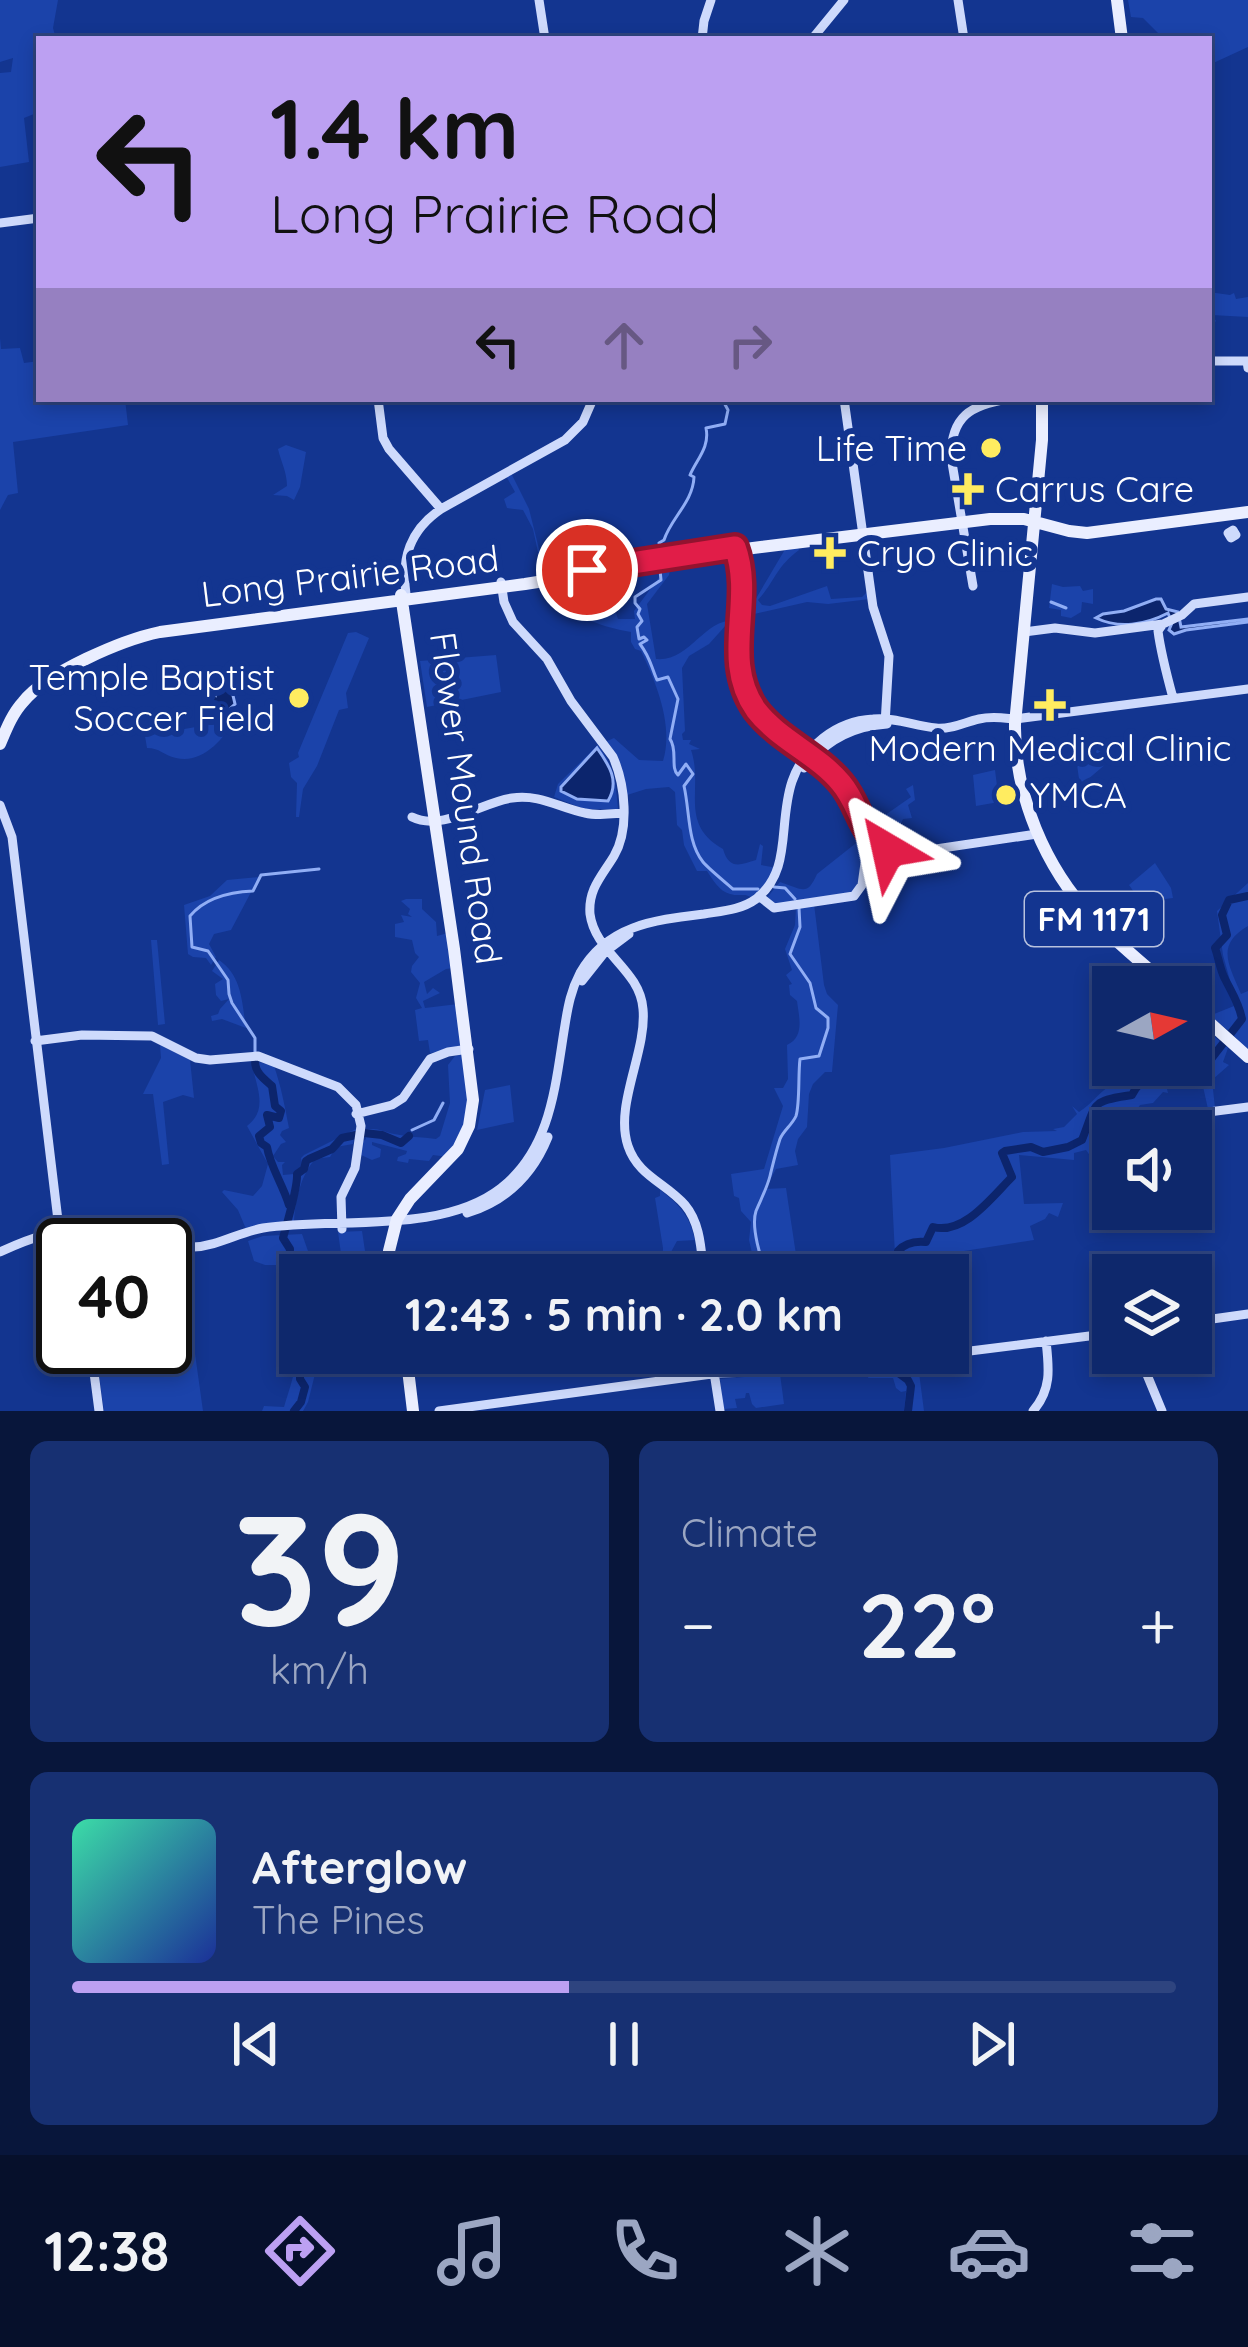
<!DOCTYPE html>
<html lang="en">
<head>
<meta charset="utf-8">
<style>
	:root { --surface:#0e286c; --page:#173072; --text:#f1f3f6; --muted:#9ba6c2; --line:#2e447f; --accent:#bca0f2 }
	body { margin:0; font-family:Quicksand,sans-serif; background:var(--page); color:var(--text); height:100vh; display:flex; flex-direction:column; font-size:45px; white-space:nowrap }
	* { box-sizing:border-box; margin:0 }
	p { font-size:39px; color:var(--muted) }
	.icon { flex:none; width:66px; height:66px; fill:none; stroke:currentColor; stroke-width:2; stroke-linecap:round; stroke-linejoin:round }
	.map { position:relative; height:1411px; overflow:hidden }
	.details { display:flex; flex-direction:column; gap:30px; padding:30px; background:#08163b; flex:1 }
	.details>* { flex:none }
	.hud { position:absolute; left:36px; top:36px; width:1176px; height:366px; border-radius:0px; box-shadow:0 6px 18px #0003,0 0 0 3px var(--line); background:#bca0f2; color:#111; overflow:hidden }
	.needle { width:78px; rotate:82deg }
	.buttons { position:absolute; left:1092px; top:966px; display:grid; gap:24px }
	.buttons a { display:grid; place-items:center; width:120px; height:120px; border-radius:0px; background:var(--surface); box-shadow:0 6px 18px #0003,0 0 0 3px var(--line); font-size:60px }
	.speed { position:absolute; left:36px; top:1218px; display:flex; gap:24px; font-size:60px; font-weight:700; text-align:center }
	.speed>* { display:grid; place-content:center; width:156px; height:156px; border-radius:50%; background:var(--surface); box-shadow:0 6px 18px #0003,0 0 0 3px var(--line); line-height:1 }
	.speed .limit { border:6px solid #111; border-radius:18px; background:#fff; color:#111 }
	.pin { position:absolute; display:grid; place-items:center; width:102px; height:102px; color:#fff; margin:-51px; border:6px solid #fff; border-radius:50%; box-shadow:0 3px 12px #0007 }
	.me { position:absolute; width:132px; margin:-66px; rotate:324deg; stroke-linejoin:round; filter:drop-shadow(0 0 9px #0008) }
	.turn { display:flex; align-items:center; gap:42px; height:252px; padding:0 36px; font-size:54px }
	.turn .icon { width:156px; height:156px; stroke-width:2.5 }
	.turn b { display:block; font-size:84px; line-height:102px }
	.lanes { display:flex; align-items:center; height:114px; padding:0 36px; background:#0003; justify-content:center; gap:60px; direction:ltr }
	.lanes .off { opacity:.35 }
	.big { font-size:90px; font-weight:700; line-height:1.1 }
	.details .tile { flex:1; display:flex; flex-direction:column; justify-content:center; gap:18px; min-width:0; padding:0 42px; border-radius:18px; background:var(--page) }
	.details .dial { align-items:center; gap:0 }
	.dial b { font-size:156px; line-height:1 }
	.song { display:flex; align-items:center; gap:36px }
	.cover { width:144px; height:144px; border-radius:18px; background:linear-gradient(135deg,hsl(160 70% 55%),hsl(230 70% 35%)) }
	.played { height:12px; border-radius:6px; background:linear-gradient(90deg,var(--accent) 45%,var(--line) 45%) }
	.keys { display:flex; justify-content:space-around; direction:ltr }
	.heat { display:flex; justify-content:space-between; align-items:center; font-size:66px; direction:ltr }
	.details .tiles { flex:1; display:grid; gap:30px; grid-template-columns:1fr 1fr }
	.tile:last-child { grid-column:span 2 }
	.trip { position:absolute; left:279px; top:1254px; width:690px; height:120px; border-radius:0px; background:var(--surface); box-shadow:0 6px 18px #0003,0 0 0 3px var(--line); font-weight:700; line-height:120px; text-align:center }
	.tab-bar { display:flex; height:192px; justify-content:space-around; align-items:center; background:#06102b; color:var(--muted) }
	.tab-bar .icon { width:84px; height:84px }
	.tab-bar .on { color:var(--accent) }
	.tab-bar b { font-size:54px; color:var(--text) }
	.map>svg:first-child { display:block }
	.green { fill:#1b43aa }
	.water { fill:#0c256d; stroke:#91aef5; stroke-width:3 }
	.lines { fill:none; stroke-linecap:round; stroke-linejoin:round }
	.stream { stroke:#91aef5; stroke-width:3 }
	.river { stroke:#0c256d; stroke-width:8 }
	.secondary { stroke:#cedafc; stroke-width:9 }
	.primary { stroke:#eaeeff; stroke-width:12 }
	.route-casing { stroke:#92132f; stroke-width:30 }
	.route { stroke:#e11d48; stroke-width:21 }
	.poi-dot { fill:#ffec60; stroke:#133590; stroke-width:4.5 }
	.labels { text-anchor:middle; stroke-width:12; stroke-linejoin:round; paint-order:stroke }
	.shield { fill:#133590; stroke:#b8c2de; stroke-width:3 }
	.shield-label { font-size:33px; font-weight:bold; fill:#fff }
	.poi-label { font-size:36px; fill:#fff; stroke:#133590; text-anchor:start }
	.street-label { font-size:36px; fill:#fff; stroke:#133590 }
</style>
</head>
<body>
<div class="map">
<svg width="1248" height="1411" viewBox="0 0 1248 1411">
	<rect width="100%" height="100%" fill="#133590"/>
	<!-- green -->
	<path class="green" d="M0 0H58L53 28 56 39H39V112L24 118 29 162 0 167V73L11 72 13 58 0 62Z
		M1128 0H1248V47L1209 65V39H1164L1143 18 1131 17Z
		M1209 292 1230 295 1234 293 1236 299 1248 297V317L1212 315 1216 321 1212 325 1209 323Z
		M0 338 1 349 20 348 24 363 39 361V399H125L128 425 13 442 18 493 8 495 0 510Z
		M286 445 306 452 300 487 294 500 287 496 273 495 287 486C287 472 281 462 278 449Z
		M511 473 529 509 541 557H539L533 529 523 510 507 508 504 499 515 492 506 476Z
		M787 546 798 547 799 550C775 568 776 580 758 600L762 605 770 606 827 586 831 599 862 597 869 590 870 599 828 604 807 602 754 614V623L751 627 743 626 744 608 751 607Z
		M671 564 669 575 647 604 656 659C690 662 702 620 735 620L727 624 709 644 689 656 682 668 685 731 682 734 683 740H691L689 744 700 749 691 750C704 788 678 824 723 849 729 870 740 865 756 860L760 844 763 846 761 865 777 868 754 899C744 892 741 897 730 894 719 891 713 880 707 871H697L684 845 682 830 677 825 675 792 669 787 646 789 624 796 605 742 614 738 639 760 663 761C674 726 656 682 641 651L635 649 631 642V632C602 627 581 619 558 600L560 596 553 583H559C571 596 584 605 595 619L607 613 609 616 616 613 618 619H635L634 611 660 576 655 567Z
		M1052 584 1063 587 1080 586 1083 591 1093 589V604L1082 602 1081 612 1071 618 1061 616V610L1049 608Z
		M356 632 369 638 346 693 348 708 339 710 317 766 303 789 299 817H296L297 783 291 777 289 763 299 757 298 753 348 633Z
		M496 655 501 692 427 707 420 661Z
		M235 720C222 740 203 764 176 758 163 755 160 748 147 748L145 736Z
		M1084 741 1090 745 1104 742 1107 763 1080 786 1074 743Z
		M598 745C614 766 616 783 618 809H584L554 797 558 784Z
		M995 770 999 802 976 806 973 775Z
		M913 785 915 800 908 805 912 818 903 819 894 841 884 846 873 836 868 827 911 797 906 789Z
		M865 836 875 849 860 887 853 896 774 906 765 900 780 882C804 890 807 896 817 874Z
		M1155 863 1171 888 1173 898 1141 902 1129 885Z
		M259 877 231 930 214 934 209 944 216 957 211 965 206 958 193 957 188 954 184 905 210 896 227 880Z
		M1248 883V926C1215 945 1229 965 1241 994L1248 991V1052L1232 1033 1209 1016 1234 1006 1236 1003 1223 955 1217 911Z
		M406 899H422V909L436 922 437 936 448 933 453 968 446 969 424 982 427 994 433 988 440 993 423 1001 425 1008 458 1004 464 1049 430 1053 428 1040 419 1041 415 1010 422 1008 416 998 420 983 411 972 412 966 419 957 415 953 412 940 395 937V924L404 922 401 915 412 917 408 914 410 909 401 901Z
		M814 904 824 985 827 994 838 1005 832 1072H825L813 1084 809 1094 807 1127 798 1139 795 1151 798 1165 776 1169 765 1189 786 1188 798 1268 872 1258 875 1265 883 1257 895 1255 890 1155 944 1148 1023 1132 1057 1131 1053 1129 1064 1127 1077 1114 1072 1106 1079 1112C1092 1104 1098 1093 1111 1085L1107 1076 1118 1065 1125 1073 1135 1065H1191V1047L1203 1052 1208 1046C1197 1039 1191 1033 1193 1019L1228 1048 1223 1062 1229 1065 1212 1080 1215 1108 1208 1109 1202 1082 1194 1076 1167 1089 1168 1093 1163 1092 1153 1103 1140 1105C1127 1126 1119 1122 1093 1125L1097 1157H1091L1086 1150 1074 1153V1160L1019 1155 1024 1204 1063 1203 1058 1217 1049 1213 1045 1219 1030 1226 1034 1240 945 1254 944 1265 939 1267 942 1275H930C921 1264 909 1266 896 1265L891 1273 896 1275H879L876 1267 875 1275H757L749 1240 751 1222 741 1211 739 1198 734 1196 731 1174 764 1169 783 1106 774 1088H783L788 1079 787 1045C805 1037 799 1017 797 1001L790 995 789 985 792 984 786 975 792 970 785 949 795 925 796 908Z
		M151 940H157L165 1024 158 1025Z
		M219 960C242 976 242 1002 246 1028L222 1019 212 1021 211 1016 218 1014 220 1009 229 999 221 1001 216 995 215 984 223 979 212 971Z
		M160 1045 190 1060 194 1098 183 1095 163 1102 169 1164 162 1165 153 1094H143L161 1058Z
		M465 1054 469 1118 448 1157 433 1155 429 1161 409 1159 408 1163 397 1161 398 1157 406 1154 407 1151 372 1142V1145L381 1149 380 1157 372 1160 361 1155V1143L366 1139 364 1130C377 1127 381 1131 394 1134 408 1137 422 1137 436 1139L440 1136 450 1103 448 1065 455 1056Z
		M251 1060 274 1066C281 1086 285 1107 289 1128L282 1131 280 1135 286 1142 281 1144 273 1156 278 1162H285L282 1165 283 1175 294 1174 303 1167 301 1158 304 1155 356 1129 353 1144 336 1147 330 1157 315 1159C301 1175 295 1200 294 1221L246 1229 238 1210 222 1192 224 1190 253 1196 262 1186 268 1164 247 1126C270 1109 255 1084 251 1060Z
		M510 1085 514 1122 477 1130 485 1090Z
		M660 1190C679 1204 690 1216 695 1240L677 1241 671 1252V1261L681 1260 682 1268 678 1270V1275H662L663 1248 655 1198 660 1196Z
		M362 1231 368 1271 388 1270 389 1272 344 1275 338 1232Z
		M302 1234 315 1271 314 1275H300V1353H357V1358L326 1361 317 1366 308 1402 303 1411H262L264 1406 284 1407C290 1387 298 1367 296 1345 294 1330 290 1319 293 1304L287 1292V1276L283 1273 281 1265H265L254 1261 248 1241 263 1236Z
		M165 1250 181 1253 203 1411H104L97 1360 92 1347H165Z
		M918 1365 924 1411H904L906 1391 901 1392 896 1388 893 1378H868L870 1367Z
		M780 1374 784 1404 756 1408 752 1404 749 1393H746L745 1398 735 1399 737 1408 723 1409 720 1379Z"/>
	<!-- water -->
	<path class="water" d="M1156 599H1161L1166 609 1178 612 1181 627 1248 619V622L1186 630 1174 634 1169 630 1172 623 1168 613C1145 625 1119 629 1096 618L1103 614 1124 611Z
		M229 679 235 704 223 715 215 718 210 707V689L213 687 216 694 221 680Z
		M597 748C609 765 620 781 608 801L577 799 561 791V787Z"/>
	<g class="lines">
		<!-- stream -->
		<path class="stream" d="M659 561 658 555 663 549 659 543 664 540C671 518 693 502 694 477L690 475C697 459 710 447 706 428L725 424 728 410 722 399
			M660 570 661 580 635 597V603L640 609 638 614 642 621 637 627 639 639 644 637 647 640 640 644C651 659 650 664 657 680L668 677 678 699 670 739C678 750 670 768 678 775L686 764 693 774 684 786C690 812 687 842 703 862 708 868 726 883 733 889H758
			M1051 602 1066 608
			M774 887 785 888 795 899
			M255 1052V1038L232 1003 229 994 228 980 208 951 192 947 190 916C205 898 230 892 253 891L261 875 319 869
			M412 1130 434 1120 443 1103
			M769 1275C760 1261 751 1226 756 1211 761 1199 767 1188 770 1176 773 1164 776 1151 780 1139 783 1131 792 1125 796 1116 800 1103 798 1075 800 1059L819 1056 828 1028V1018L816 1008 810 983 790 954 800 927 799 908"/>
		<!-- river -->
		<path class="river" d="M255 1061C255 1073 264 1079 272 1086L275 1106 281 1111 279 1118 267 1115 270 1127 259 1136 261 1143 267 1147C270 1166 283 1185 289 1205
			M1191 1063 1211 1059 1242 1019C1239 1003 1232 993 1225 979 1220 970 1219 959 1215 948L1227 935 1222 915 1229 900 1248 896
			M364 1133 382 1135 401 1143 409 1136
			M302 1275 289 1265 290 1249 283 1238C287 1223 298 1187 297 1174L304 1169 306 1161 309 1159 332 1149 342 1138 356 1135
			M882 1275 880 1270 883 1266 894 1267 898 1263V1251C905 1243 916 1241 926 1242L933 1227C964 1235 991 1198 1012 1177L1002 1153 1005 1151 1031 1147 1043 1152 1068 1147 1082 1140C1097 1102 1090 1101 1132 1095 1138 1081 1151 1076 1162 1065
			M856 1353 876 1367 893 1369 908 1380 911 1386 908 1411
			M294 1411 301 1402 305 1387 300 1379V1371L307 1363 309 1353"/>
		<!-- secondary -->
		<path class="secondary" d="M539 0 545 39
			M958 0 964 39
			M702 39 704 21 711 0
			M812 39 844 0
			M0 223 39 218
			M1209 361H1247L1248 368
			M378 399 383 438 389 449 441 509
			M844 399 873 607 889 656 885 724
			M1233 530 1236 535 1231 538 1228 533Z
			M735 547 739 593 734 653 742 690 763 722 841 787 867 836 877 848 902 854 1037 834
			M501 582 504 602 513 622 547 659 571 701 613 757C625 784 630 829 614 856 602 876 588 889 590 914 595 953 640 969 643 1009 647 1052 614 1105 628 1146 638 1176 666 1183 685 1205 701 1224 701 1251 704 1275
			M973 586 951 457C951 416 971 405 1008 399
			M406 594C401 558 410 530 441 509L565 440 583 422 593 399
			M1163 624 1158 631C1161 654 1167 676 1173 698
			M1024 632 1055 628 1095 633 1163 624 1182 615 1194 604 1248 597
			M804 768C825 741 853 726 887 724
			M0 805 12 837 63 1262
			M412 817C442 832 482 802 512 798 541 794 559 808 585 813 598 816 610 814 623 813
			M759 896 774 908 854 896 862 885 865 863 879 845
			M582 981 605 952 629 934
			M35 1041 82 1035 152 1036 196 1058 210 1060 258 1056 338 1087 356 1105 361 1126 355 1168 341 1197 342 1229
			M356 1114 392 1105 403 1098 430 1059 448 1052 469 1049
			M1107 1125 1248 1107
			M467 1213C506 1201 533 1174 548 1137
			M0 1252C34 1236 75 1222 114 1230 139 1235 167 1248 193 1247 218 1246 239 1232 263 1228 335 1217 441 1235 501 1188 552 1148 555 1085 565 1025 568 1006 571 990 580 973 607 925 654 920 704 914 722 911 741 910 756 899 806 860 760 788 823 738 837 727 855 720 873 719 895 717 914 726 936 728 951 730 965 722 979 719 992 716 1003 718 1015 719L1248 689
			M1191 1322 1248 1314
			M86 1347 93 1365 99 1411
			M711 1353 720 1411
			M1138 1353 1162 1411
			M439 1411 719 1373 755 1372 799 1365H835L889 1358H914L1113 1333
			M1033 1411C1052 1389 1049 1368 1046 1341"/>
		<!-- primary -->
		<path class="primary" d="M1117 0 1122 39
			M1042 399V440L1015 724C1014 794 1045 868 1093 918 1117 943 1144 965 1170 987
			M0 744C6 730 12 714 23 702 47 672 122 640 160 632L525 584 753 548 990 519H1024L1069 531 1087 533 1248 512
			M1191 1006 1248 1057
			M391 1275 389 1251 397 1219 410 1199 458 1149 469 1126 473 1100 454 949 401 595
			M406 1353 413 1411"/>
	</g>
	<g class="lines">
		<!-- route casing -->
		<g class="route-casing">
			<path id="route" d="M587 570 735 547C755 601 720 659 756 710 779 740 817 754 841 783 860 805 861 836 888 850"/>
		</g>
		<!-- route -->
		<use href="#route" class="route"/>
	</g>
	<!-- markers -->
	<g class="poi-dot">
		<circle cx="991" cy="448" r="12"/>
		<path d="M962 471h12v12h12v12h-12v12h-12v-12h-12v-12h12z"/>
		<path d="M824 535h12v12h12v12h-12v12h-12v-12h-12v-12h12z"/>
		<circle cx="299" cy="698" r="12"/>
		<path d="M1044 687h12v12h12v12h-12v12h-12v-12h-12v-12h12z"/>
		<circle cx="1006" cy="795" r="12"/>
	</g>
	<g class="labels">
		<!-- shield labels -->
		<rect class="shield" x="1025" y="892" width="138" height="54" rx="9"/>
		<g class="shield-label">
			<text x="1094" y="931">FM 1171</text>
		</g>
		<!-- poi labels -->
		<g class="poi-label">
			<text x="967" y="461" text-anchor="end">Life Time</text>
			<text x="995" y="502">Carrus Care</text>
			<text x="857" y="566">Cryo Clinic</text>
			<text x="275" y="690" text-anchor="end">Temple Baptist<tspan x="275" dy="41">Soccer Field</tspan></text>
			<text x="1050" y="761" text-anchor="middle">Modern Medical Clinic</text>
			<text x="1030" y="808">YMCA</text>
		</g>
		<!-- street labels -->
		<g class="street-label">
			<text transform="translate(350 576) rotate(-7)" y="13">Long Prairie Road</text>
			<text transform="translate(466 798) rotate(82)" y="13">Flower Mound Road</text>
		</g>
	</g>
</svg>
<div class="buttons">
<a><svg class="needle" viewBox="-14 -14 28 28"><path d="M0-13l5 13h-10z" fill="#e53935"/><path d="M0 13l5-13h-10z" fill="#9ba6c2"/></svg></a>
<a><svg class="icon" aria-label="sound" viewBox="0 0 24 24"><path d="M4 9h4l5-4v14l-5-4H4zM17 9q2 3 0 6"/></svg></a>
<a><svg class="icon" aria-label="layers" viewBox="0 0 24 24"><path d="M12 4l9 5-9 5-9-5zM3 14l9 5 9-5"/></svg></a>
</div>
<div class="speed"><div class="limit">40</div></div>
<div class="pin" style="left:587px;top:570px;background:#d93025"><svg class="icon" aria-label="arrive" viewBox="0 0 24 24"><path d="M6 21V4h12l-3 4 3 4H6"/></svg></div>
<svg class="me" style="left:888px;top:850px" viewBox="-20 -20 40 40"><path d="M0-17L14 15 0 8-14 15z" fill="#e11d48" stroke="#fff" stroke-width="4"/></svg>
<div class="trip">12:43 · 5 min · 2.0 km</div>
<div class="hud">
<div class="turn"><svg class="icon" aria-label="left" viewBox="0 0 24 24"><path d="M17 20v-9H6M10 6l-5 5 5 5"/></svg><div><b>1.4 km</b>Long Prairie Road</div></div>
<div class="lanes"><svg class="icon" aria-label="left" viewBox="0 0 24 24"><path d="M17 20v-9H6M10 6l-5 5 5 5"/></svg><svg class="icon off" aria-label="ahead" viewBox="0 0 24 24"><path d="M12 20V5M6 11l6-6 6 6"/></svg><svg class="icon off" aria-label="right" viewBox="0 0 24 24"><path d="M7 20v-9h11M14 6l5 5-5 5"/></svg></div>
</div>
</div>
<section class="details">
<div class="tiles">
<div class="tile dial"><b>39</b><p>km/h</p></div>
<div class="tile"><p>Climate</p>
<div class="heat"><a>−</a><b class="big">22°</b><a>+</a></div>
</div>
<div class="tile">
<div class="song"><i class="cover"></i><div><b>Afterglow</b><p>The Pines</p></div></div>
<div class="played"></div>
<div class="keys"><svg class="icon" aria-label="previous" viewBox="0 0 24 24"><path d="M18 5L8 12l10 7zM5 5v14"/></svg><svg class="icon" aria-label="pause" viewBox="0 0 24 24"><path d="M8 5v14M16 5v14"/></svg><svg class="icon" aria-label="next" viewBox="0 0 24 24"><path d="M6 5l10 7-10 7zM19 5v14"/></svg></div>
</div>
</div>
</section>
<nav class="tab-bar">
<b>12:38</b>
<svg class="icon on" aria-label="directions" viewBox="0 0 24 24"><path d="M12 3l9 9-9 9-9-9zM9 14v-3h6M13 9l2 2-2 2"/></svg>
<svg class="icon" aria-label="music" viewBox="0 0 24 24"><path d="M9 18V5l10-2v13"/><circle cx="6" cy="18" r="3"/><circle cx="16" cy="16" r="3"/></svg>
<svg class="icon" aria-label="phone" viewBox="0 0 24 24"><path d="M5 4h4l2 5-3 2q2 4 5 5l2-3 5 2v4C11 20 4 13 5 4z"/></svg>
<svg class="icon" aria-label="climate" viewBox="0 0 24 24"><path d="M12 3v18M4 7l16 10M4 17L20 7"/></svg>
<svg class="icon" aria-label="car" viewBox="0 0 24 24"><path d="M5 17H2v-5l4-1 3-4h7l3 4 3 1v5h-3M9 17h6M6 11h13"/><circle cx="7" cy="17" r="2"/><circle cx="17" cy="17" r="2"/></svg>
<svg class="icon" aria-label="filters" viewBox="0 0 24 24"><path d="M4 7h16M4 17h16"/><circle cx="9" cy="7" r="2"/><circle cx="15" cy="17" r="2"/></svg>
</nav>
</body>
</html>
